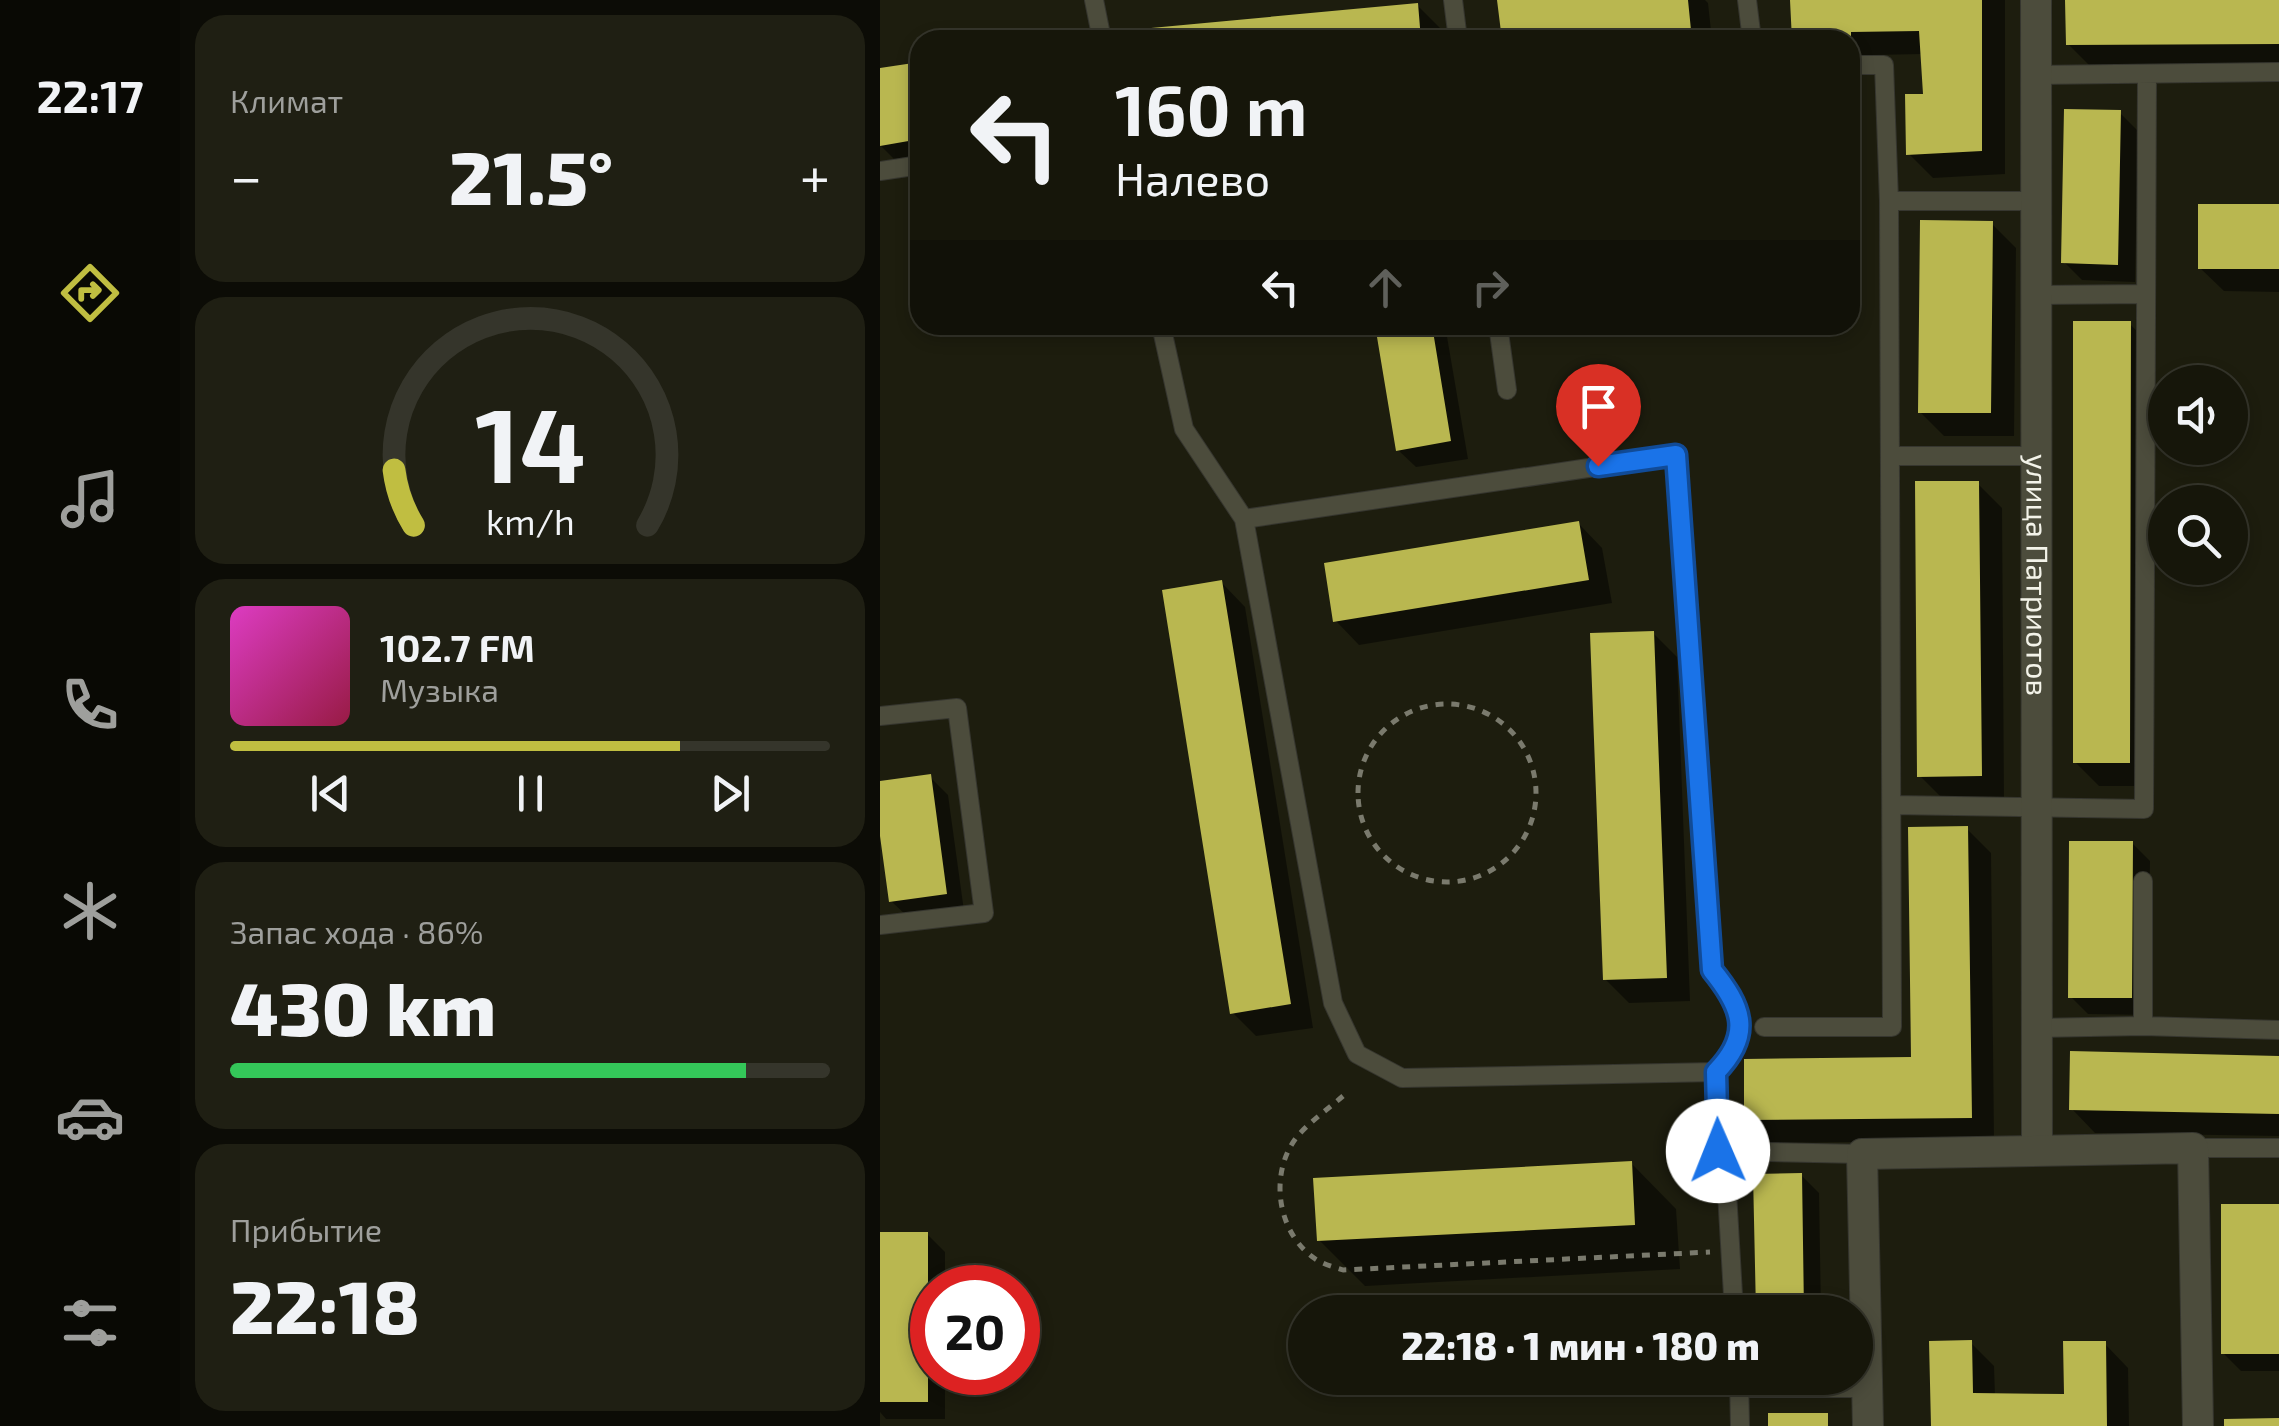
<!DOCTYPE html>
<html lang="ru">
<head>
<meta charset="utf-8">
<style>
	:root { --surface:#16160a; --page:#1f1f13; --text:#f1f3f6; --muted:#9e9f9c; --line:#35352b; --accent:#c0be41 }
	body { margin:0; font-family:"Exo 2",sans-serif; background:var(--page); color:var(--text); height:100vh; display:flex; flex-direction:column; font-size:38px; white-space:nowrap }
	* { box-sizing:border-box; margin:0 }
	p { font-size:32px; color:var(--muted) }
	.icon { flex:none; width:55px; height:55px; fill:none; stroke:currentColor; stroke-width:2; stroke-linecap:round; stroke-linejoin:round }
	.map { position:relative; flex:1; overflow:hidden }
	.drawer { display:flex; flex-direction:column; gap:15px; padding:15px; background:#0c0c06; width:700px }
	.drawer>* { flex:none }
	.top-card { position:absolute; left:30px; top:30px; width:950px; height:305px; border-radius:30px; box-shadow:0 5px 15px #0003,0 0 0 2px var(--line); background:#16160a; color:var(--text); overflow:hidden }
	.fabs { position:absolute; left:1268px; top:365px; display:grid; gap:20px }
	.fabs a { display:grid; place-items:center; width:100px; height:100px; border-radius:50%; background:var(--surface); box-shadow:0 5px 15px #0003,0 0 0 2px var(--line); font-size:50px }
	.speed { position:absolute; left:30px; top:1265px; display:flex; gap:20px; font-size:50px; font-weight:700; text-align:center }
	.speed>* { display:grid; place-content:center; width:130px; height:130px; border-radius:50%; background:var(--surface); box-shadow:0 5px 15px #0003,0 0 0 2px var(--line); line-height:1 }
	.speed .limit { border:15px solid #d22; background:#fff; color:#111 }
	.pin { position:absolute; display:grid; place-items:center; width:85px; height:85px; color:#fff; margin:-102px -42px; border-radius:50% 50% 50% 0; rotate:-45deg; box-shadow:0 0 10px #0007 }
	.pin .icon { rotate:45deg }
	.me { position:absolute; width:110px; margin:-55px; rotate:359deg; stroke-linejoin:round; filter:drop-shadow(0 0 8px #0008) }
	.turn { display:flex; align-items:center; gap:35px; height:210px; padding:0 40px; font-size:45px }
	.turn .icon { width:130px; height:130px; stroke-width:2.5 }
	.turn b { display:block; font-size:70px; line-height:85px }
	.lanes { display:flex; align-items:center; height:95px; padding:0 40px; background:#0003; justify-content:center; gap:50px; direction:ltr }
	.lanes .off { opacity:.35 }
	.big { font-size:75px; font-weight:800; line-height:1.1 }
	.drawer .card { flex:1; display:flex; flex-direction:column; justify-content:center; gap:15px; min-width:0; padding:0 35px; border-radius:30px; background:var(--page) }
	.drawer .dial { align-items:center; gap:0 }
	.dial svg { height:260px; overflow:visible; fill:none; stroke:var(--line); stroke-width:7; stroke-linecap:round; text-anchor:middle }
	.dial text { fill:var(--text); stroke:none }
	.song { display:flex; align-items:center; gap:30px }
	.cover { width:120px; height:120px; border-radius:15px; background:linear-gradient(135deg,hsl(310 70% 55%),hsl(340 70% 35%)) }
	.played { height:10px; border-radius:5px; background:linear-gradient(90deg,var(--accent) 75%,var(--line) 75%) }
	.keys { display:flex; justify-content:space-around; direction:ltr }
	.heat { display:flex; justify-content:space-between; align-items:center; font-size:55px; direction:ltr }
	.charge { height:15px; border-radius:8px; background:linear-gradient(90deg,#34c759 86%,var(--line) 0) }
	.trip { position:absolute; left:408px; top:1295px; width:585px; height:100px; border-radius:50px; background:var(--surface); box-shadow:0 5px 15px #0003,0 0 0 2px var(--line); font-weight:800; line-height:100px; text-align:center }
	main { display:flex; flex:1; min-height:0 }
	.dock { display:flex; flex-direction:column; width:180px; justify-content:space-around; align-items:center; background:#090904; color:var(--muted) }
	.dock .icon { width:70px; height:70px }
	.dock .current { color:var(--accent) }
	.dock b { font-size:45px; color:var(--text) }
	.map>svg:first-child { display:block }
	.shadow { fill:#0007 }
	.building { fill:#b9b750 }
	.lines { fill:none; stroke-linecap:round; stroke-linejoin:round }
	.lane-casing { stroke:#36362f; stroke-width:20 }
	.street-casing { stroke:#36362f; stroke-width:32 }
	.path { stroke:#7a7a6d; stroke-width:5; stroke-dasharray:8 8; stroke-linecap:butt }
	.lane { stroke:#4c4c3c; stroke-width:18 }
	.street { stroke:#4c4c3c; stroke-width:30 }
	.route-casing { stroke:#114b97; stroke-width:25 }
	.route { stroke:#1a73e8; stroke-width:18 }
	.labels { text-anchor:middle; stroke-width:10; stroke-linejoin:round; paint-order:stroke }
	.street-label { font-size:30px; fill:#f3f3e9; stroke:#141406 }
</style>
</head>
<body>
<main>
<nav class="dock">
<b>22:17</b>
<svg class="icon current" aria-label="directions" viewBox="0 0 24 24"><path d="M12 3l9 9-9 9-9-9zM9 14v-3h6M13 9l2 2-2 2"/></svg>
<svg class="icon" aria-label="music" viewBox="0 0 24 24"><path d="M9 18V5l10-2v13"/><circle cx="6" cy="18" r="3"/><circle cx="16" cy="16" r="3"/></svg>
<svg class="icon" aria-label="phone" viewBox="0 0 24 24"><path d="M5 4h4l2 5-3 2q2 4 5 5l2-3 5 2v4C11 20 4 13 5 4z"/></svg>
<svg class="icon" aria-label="climate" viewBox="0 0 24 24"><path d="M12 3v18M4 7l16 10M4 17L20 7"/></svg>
<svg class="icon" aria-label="car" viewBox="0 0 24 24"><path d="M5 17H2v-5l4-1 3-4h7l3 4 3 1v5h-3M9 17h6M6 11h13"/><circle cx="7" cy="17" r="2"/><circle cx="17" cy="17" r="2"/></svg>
<svg class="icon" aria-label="filters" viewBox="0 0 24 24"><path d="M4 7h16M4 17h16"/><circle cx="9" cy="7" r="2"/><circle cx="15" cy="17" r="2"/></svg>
</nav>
<section class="drawer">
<div class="card"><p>Климат</p>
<div class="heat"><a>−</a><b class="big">21.5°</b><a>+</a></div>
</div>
<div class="card dial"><svg viewBox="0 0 100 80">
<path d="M14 69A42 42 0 1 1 86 69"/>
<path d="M14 69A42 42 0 0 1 8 52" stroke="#c0be41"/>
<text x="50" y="56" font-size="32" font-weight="700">14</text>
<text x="50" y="72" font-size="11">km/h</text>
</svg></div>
<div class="card">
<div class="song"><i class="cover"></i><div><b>102.7 FM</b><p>Музыка</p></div></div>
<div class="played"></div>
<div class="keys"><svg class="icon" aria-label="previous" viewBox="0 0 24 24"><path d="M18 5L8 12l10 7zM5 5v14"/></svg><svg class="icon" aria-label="pause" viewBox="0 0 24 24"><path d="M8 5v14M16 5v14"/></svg><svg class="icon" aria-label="next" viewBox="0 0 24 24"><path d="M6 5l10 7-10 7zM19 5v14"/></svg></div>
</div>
<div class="card"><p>Запас хода · 86%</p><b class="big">430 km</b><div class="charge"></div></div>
<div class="card"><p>Прибытие</p><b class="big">22:18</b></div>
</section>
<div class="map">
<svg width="1399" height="1426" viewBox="0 0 1399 1426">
	<rect width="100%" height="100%" fill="#1d1d0e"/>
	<!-- shadow -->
	<path class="shadow" d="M620 0H825L828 3 832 40H624Z
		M913 0H1125V174L1053 178 1029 154 1045 96 1043 54 993 55 995 70H970V40H914Z
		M1188 0H1399V67L1212 68 1188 44Z
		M537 5 561 29 562 40H275Z
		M40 64V166L24 169 0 145V70Z
		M1240 113 1258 131 1255 282 1202 280 1184 262Z
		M1399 206V292L1344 291 1320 268Z
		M1112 224 1136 248 1134 436H1064L1040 412Z
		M1250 324 1273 348V786H1219L1195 762Z
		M497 325H565L588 459 536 467 518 450Z
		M1098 484 1122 508 1124 799 1064 800 1040 776Z
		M699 524 722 548 732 603 479 645 456 621Z
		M342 583 365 607 433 1028 376 1036 353 1013Z
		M773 633 797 657 810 1001 749 1003 725 979Z
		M50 777 68 795 84 911 29 918 11 901 0 817V783Z
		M1087 829 1111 853 1114 1140 891 1143 867 1119 1034 1059Z
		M1252 843 1270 861 1268 1015 1208 1014 1190 996Z
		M1399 1058V1136L1215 1133 1192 1109Z
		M751 1163 796 1209 800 1269 485 1286 439 1240Z
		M921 1175 939 1193 941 1312H878L876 1176Z
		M1399 1207V1371H1361L1343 1353Z
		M47 1234 65 1252V1288H52V1372H65V1419H6L0 1412V1235Z
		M1091 1343 1114 1366 1115 1396H1187L1225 1344 1248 1368 1249 1426H1053Z"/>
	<!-- building -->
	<path class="building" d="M617 0H808L812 40H622Z
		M910 0H1102V151L1026 155 1025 94H1043L1039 31 971 32V40H912Z
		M1185 0H1399V44L1186 45Z
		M538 3 541 40H273L271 28Z
		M40 62V139L0 146V68Z
		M1184 109 1241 110 1238 265 1181 263Z
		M1318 204H1399V269H1318Z
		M1040 220 1113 221 1111 413H1038Z
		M1193 321H1251L1250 763H1193Z
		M495 325H552L571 441 516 451Z
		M1035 481H1099L1102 776 1037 777Z
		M699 521 709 580 453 622 444 563Z
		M342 580 411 1004 350 1014 282 590Z
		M774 631 787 978 723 980 710 633Z
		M51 774 67 894 9 902 0 836V781Z
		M1088 826 1092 1118 864 1120V1059L1031 1057 1028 827Z
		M1189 841H1253L1252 998H1188Z
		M1190 1051 1399 1056V1114L1189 1110Z
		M752 1161 755 1225 437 1241 433 1178Z
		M922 1173 924 1312H876L873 1174Z
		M1341 1204H1399V1354H1341Z
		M0 1232H48V1402H0Z
		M1092 1340 1093 1393 1184 1394 1183 1341H1226L1227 1426H1051L1049 1341Z
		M888 1413H948V1426H888Z
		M1399 1418V1426H1344V1419Z"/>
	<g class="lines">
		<!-- lane casing -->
		<g class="lane-casing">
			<path id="lane" d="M214 0 222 40
				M573 0 578 40
				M867 0 872 40
				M1155 75 1399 72
				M0 171 40 165
				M1009 201H1156
				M1156 295 1266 294
				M281 325 304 429 364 519 453 1003 477 1054 522 1078 837 1072
				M618 325 627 390
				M1011 456H1156
				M364 519 796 455 832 970C862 1007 873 1034 837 1072L838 1151 982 1154
				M0 716 77 708 104 913 0 925
				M1013 805 1264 809 1267 74
				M1263 881V1026L1399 1030
				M884 1027H1012L1009 201 1004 65H970
				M1156 1028 1263 1026
				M1313 1148H1399
				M847 1192 854 1312
				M859 1378 860 1426
				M860 1388H987"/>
		</g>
		<!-- street casing -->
		<g class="street-casing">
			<g id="street">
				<path id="s1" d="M1156 0 1157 1149"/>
				<path d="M988 1426 982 1154 1313 1148 1318 1426"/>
			</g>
		</g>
		<!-- path -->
		<path class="path" d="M478 793a89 89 0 1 1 178 0a89 89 0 1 1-178 0Z
			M463 1096C448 1109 428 1123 416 1138 389 1174 397 1232 434 1258 442 1264 454 1267 463 1270L830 1252"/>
		<!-- lane -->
		<use href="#lane" class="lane"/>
		<!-- street -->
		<use href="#street" class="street"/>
	</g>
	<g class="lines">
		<!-- route casing -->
		<g class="route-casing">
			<path id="route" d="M718 466 796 455 832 970C862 1007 873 1034 836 1072L838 1151"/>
		</g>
		<!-- route -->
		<use href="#route" class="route"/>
	</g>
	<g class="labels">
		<!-- street labels -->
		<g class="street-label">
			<text dy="10" stroke="none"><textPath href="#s1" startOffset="575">улица Патриотов</textPath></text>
		</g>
	</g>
</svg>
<div class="fabs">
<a><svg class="icon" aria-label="sound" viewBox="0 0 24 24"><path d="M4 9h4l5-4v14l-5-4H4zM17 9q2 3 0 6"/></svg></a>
<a><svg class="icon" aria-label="search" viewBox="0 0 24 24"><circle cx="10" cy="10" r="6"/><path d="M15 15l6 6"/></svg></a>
</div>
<div class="speed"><div class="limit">20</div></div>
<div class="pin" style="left:718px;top:466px;background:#d93025"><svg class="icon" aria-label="arrive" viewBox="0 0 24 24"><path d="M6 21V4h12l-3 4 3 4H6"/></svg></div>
<svg class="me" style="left:838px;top:1151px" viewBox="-20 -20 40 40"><circle r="19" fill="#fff"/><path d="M0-13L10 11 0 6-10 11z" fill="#1a73e8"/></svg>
<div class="trip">22:18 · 1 мин · 180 m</div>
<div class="top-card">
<div class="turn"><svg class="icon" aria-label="left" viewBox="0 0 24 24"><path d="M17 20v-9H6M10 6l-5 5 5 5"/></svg><div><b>160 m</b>Налево</div></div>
<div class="lanes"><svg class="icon" aria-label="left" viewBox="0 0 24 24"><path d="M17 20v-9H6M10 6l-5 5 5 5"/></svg><svg class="icon off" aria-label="ahead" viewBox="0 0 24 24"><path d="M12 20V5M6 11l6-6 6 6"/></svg><svg class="icon off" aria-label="right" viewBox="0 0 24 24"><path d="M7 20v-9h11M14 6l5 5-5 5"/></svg></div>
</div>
</div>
</main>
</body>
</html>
